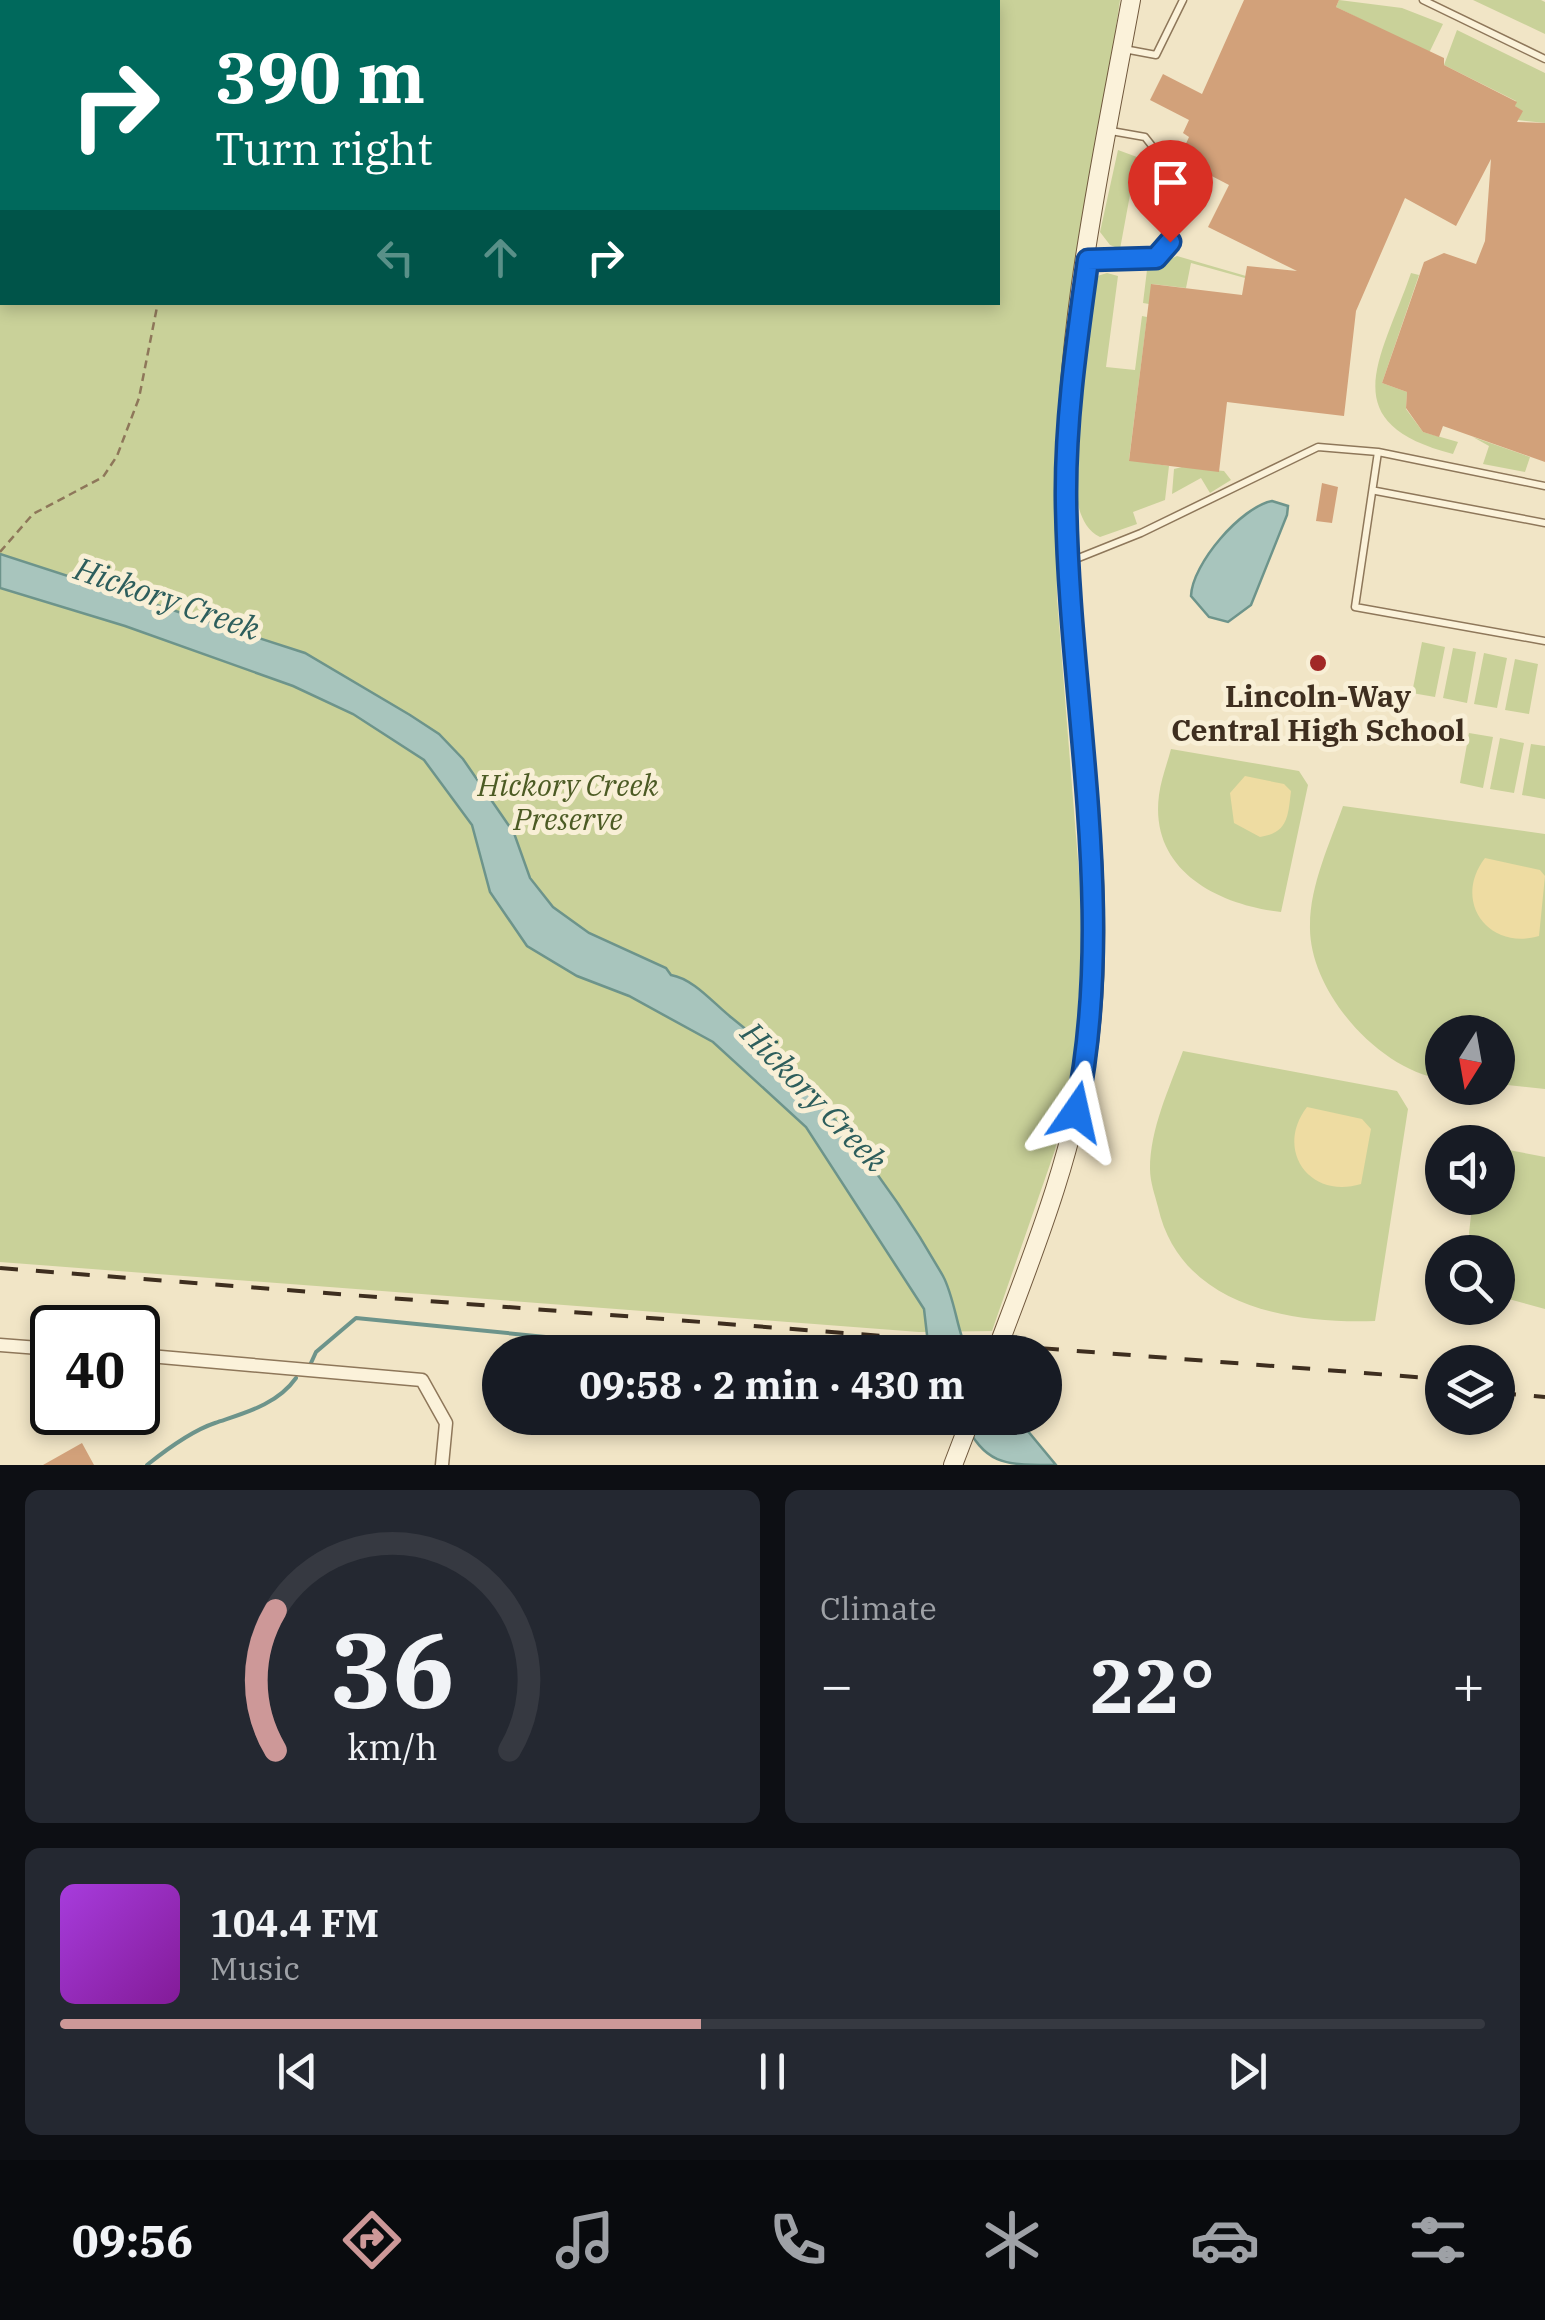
<!DOCTYPE html>
<html lang="en">
<head>
<meta charset="utf-8">
<style>
	:root { --surface:#171b24; --page:#242831; --text:#f1f3f6; --muted:#9ea1a6; --line:#363941; --accent:#cd9898 }
	body { margin:0; font-family:"IBM Plex Serif",serif; background:var(--page); color:var(--text); height:100vh; display:flex; flex-direction:column; font-size:38px; white-space:nowrap }
	* { box-sizing:border-box; margin:0 }
	p { font-size:32px; color:var(--muted) }
	.icon { flex:none; width:55px; height:55px; fill:none; stroke:currentColor; stroke-width:2; stroke-linecap:round; stroke-linejoin:round }
	.map { position:relative; height:1465px; overflow:hidden }
	.side { display:flex; flex-direction:column; gap:25px; padding:25px; background:#0d0f14; flex:1 }
	.side>* { flex:none }
	.hud { position:absolute; left:0px; top:0px; width:1000px; height:305px; box-shadow:0 5px 15px #0003; background:#00695c; color:#fff; overflow:hidden }
	.needle { width:65px; rotate:191deg }
	.fabs { position:absolute; left:1425px; top:1015px; display:grid; gap:20px }
	.fabs a { display:grid; place-items:center; width:90px; height:90px; border-radius:50%; background:var(--surface); box-shadow:0 5px 15px #0003; font-size:50px }
	.speed { position:absolute; left:30px; top:1305px; display:flex; gap:20px; font-size:50px; font-weight:700; text-align:center }
	.speed>* { display:grid; place-content:center; width:130px; height:130px; border-radius:50%; background:var(--surface); box-shadow:0 5px 15px #0003; line-height:1 }
	.speed .limit { border:5px solid #111; border-radius:15px; background:#fff; color:#111 }
	.pin { position:absolute; display:grid; place-items:center; width:85px; height:85px; color:#fff; margin:-102px -42px; border-radius:50% 50% 50% 0; rotate:-45deg; box-shadow:0 0 10px #0007 }
	.pin .icon { rotate:45deg }
	.me { position:absolute; width:110px; margin:-55px; rotate:11deg; stroke-linejoin:round; filter:drop-shadow(0 0 8px #0008) }
	.turn { display:flex; align-items:center; gap:35px; height:210px; padding:0 50px; font-size:45px }
	.turn .icon { width:130px; height:130px; stroke-width:2.5 }
	.turn b { display:block; font-size:70px; line-height:85px }
	.lanes { display:flex; align-items:center; height:95px; padding:0 50px; background:#0003; justify-content:center; gap:50px; direction:ltr }
	.lanes .off { opacity:.35 }
	.big { font-size:75px; font-weight:700; line-height:1.1 }
	.side .card { flex:1; display:flex; flex-direction:column; justify-content:center; gap:15px; min-width:0; padding:0 35px; border-radius:15px; background:var(--page) }
	.side .dial { align-items:center; gap:0 }
	.dial svg { height:260px; overflow:visible; fill:none; stroke:var(--line); stroke-width:7; stroke-linecap:round; text-anchor:middle }
	.dial text { fill:var(--text); stroke:none }
	.song { display:flex; align-items:center; gap:30px }
	.cover { width:120px; height:120px; border-radius:15px; background:linear-gradient(135deg,hsl(280 70% 55%),hsl(290 70% 35%)) }
	.played { height:10px; border-radius:5px; background:linear-gradient(90deg,var(--accent) 45%,var(--line) 45%) }
	.keys { display:flex; justify-content:space-around; direction:ltr }
	.heat { display:flex; justify-content:space-between; align-items:center; font-size:55px; direction:ltr }
	.side .tiles { flex:1; display:grid; gap:25px; grid-template-columns:1fr 1fr }
	.card:last-child { grid-column:span 2 }
	.trip { position:absolute; left:482px; top:1335px; width:580px; height:100px; border-radius:50px; background:var(--surface); box-shadow:0 5px 15px #0003; font-weight:700; line-height:100px; text-align:center }
	.tabs { display:flex; height:160px; justify-content:space-around; align-items:center; background:#090b0e; color:var(--muted) }
	.tabs .icon { width:70px; height:70px }
	.tabs .active { color:var(--accent) }
	.tabs b { font-size:45px; color:var(--text) }
	.map>svg:first-child { display:block }
	.green { fill:#c9d199; fill-rule:evenodd }
	.sand { fill:#eedca2 }
	.water { fill:#a8c5bd; stroke:#6d948b; stroke-width:2.5 }
	.lines { fill:none; stroke-linecap:round; stroke-linejoin:round }
	.stream { stroke:#6d948b; stroke-width:4 }
	.building { fill:#d2a17a }
	.lane-casing { stroke:#8e775a; stroke-width:9 }
	.street-casing { stroke:#8e775a; stroke-width:15 }
	.secondary-casing { stroke:#70583d; stroke-width:20 }
	.path { stroke:#8e775a; stroke-width:2.5; stroke-dasharray:8 5; stroke-linecap:butt }
	.lane { stroke:#fbf2da; stroke-width:6 }
	.street { stroke:#fbf2da; stroke-width:12 }
	.secondary { stroke:#fbf2da; stroke-width:18 }
	.rail { stroke:#3e2e1f; stroke-width:4; stroke-dasharray:18 18; stroke-linecap:butt }
	.route-casing { stroke:#114b97; stroke-width:25 }
	.route { stroke:#1a73e8; stroke-width:18 }
	.poi-dot { fill:#a12826; stroke:#f8efd6; stroke-width:4 }
	.labels { text-anchor:middle; stroke-width:10; stroke-linejoin:round; paint-order:stroke }
	.poi-label { font-size:30px; font-weight:bold; fill:#3e2e1f; stroke:#f8efd6 }
	.park-label { font-size:30px; font-style:italic; fill:#4c5b24; stroke:#f8efd6 }
	.water-label { font-size:32px; font-style:italic; fill:#2d5e5c; stroke:#f8efd6 }
</style>
</head>
<body>
<div class="map">
<svg width="1545" height="1465" viewBox="0 0 1545 1465">
	<rect width="100%" height="100%" fill="#f1e5c6"/>
	<!-- green -->
	<path class="green" d="M0 0H1120L1055 449 1057 598 1083 924 1076 1046 1055 1150 992 1331 919 1332 0 1262ZM2 2H998V302H2Z
		M1339 0 1402 8 1443 24 1429 53 1336 7Z
		M1473 0H1541L1545 2V34Z
		M1457 30 1545 73V123L1518 120 1522 111 1515 106 1516 101 1444 65Z
		M1118 150 1137 157 1120 249 1110 245 1100 232Z
		M1177 256 1246 276 1245 278 1191 263 1186 288 1152 284 1149 304 1143 303 1147 270Z
		M1107 273 1118 276 1106 367 1135 370 1142 316 1147 317 1129 460 1169 466 1165 500 1133 512 1137 524 1100 537C1080 528 1076 500 1075 480L1094 277Z
		M1411 273 1419 275 1382 383 1407 392 1406 409 1423 432 1458 442 1453 454C1332 423 1381 360 1411 273Z
		M1473 437 1530 457 1525 472 1483 464 1489 446Z
		M1182 467 1224 471 1231 480 1210 493 1201 478 1172 494 1174 469Z
		M1422 642 1445 647 1435 697 1412 693Z
		M1453 648 1476 652 1467 703 1443 698Z
		M1484 653 1507 658 1497 708 1474 704Z
		M1515 659 1538 664 1529 714 1505 710Z
		M1469 733 1493 737 1483 788 1460 783Z
		M1500 738 1524 743 1514 793 1490 789Z
		M1531 744 1545 746V799L1522 795Z
		M1171 749 1299 771 1308 785 1281 912C1219 905 1149 871 1159 795 1161 780 1167 764 1171 749Z
		M1343 806 1545 834V1089L1498 1084V1032H1442V1079C1378 1070 1308 990 1310 925 1310 885 1330 843 1343 806Z
		M1183 1051 1397 1091 1408 1109 1375 1321C1289 1324 1180 1306 1158 1207 1155 1195 1150 1182 1150 1169 1150 1129 1169 1089 1183 1051Z
		M1498 1148 1545 1157V1309L1505 1298 1498 1291V1252H1473L1469 1233 1473 1198H1498Z"/>
	<!-- sand -->
	<path class="sand" d="M1245 776 1284 784 1291 791C1288 816 1288 833 1260 837L1234 823 1230 793Z
		M1485 858 1540 870 1545 876 1539 936C1488 951 1452 901 1485 858Z
		M1307 1107 1362 1119 1371 1129 1361 1184C1310 1200 1274 1150 1307 1107Z"/>
	<!-- water -->
	<path class="water" d="M1272 501 1288 506 1287 515 1251 605 1228 622 1209 617 1191 596C1192 564 1241 507 1272 501Z
		M0 554 305 653 410 715 439 734 463 759 514 833 530 878 553 907 589 933 666 968 671 975C694 979 714 1004 732 1018 814 1082 892 1186 943 1276 956 1300 958 1341 970 1352H929L924 1309 806 1127 713 1042 629 996 577 976 527 946 490 892 472 825 424 760 353 714 293 686 125 626 0 588Z
		M962 1418H1017L1056 1465C1001 1465 986 1465 962 1418Z"/>
	<g class="lines">
		<!-- stream -->
		<path class="stream" d="M311 1363 316 1352 356 1318 667 1349 758 1352
			M147 1465C167 1449 191 1431 215 1423 244 1413 277 1405 296 1378"/>
	</g>
	<!-- building -->
	<path class="building" d="M1244 0H1339L1336 7 1444 58V65L1517 102 1515 106 1523 111 1517 122 1545 123V462L1443 426 1439 437 1423 432 1406 408 1407 392 1382 383 1424 262 1444 253 1476 264 1485 241 1491 159 1456 226 1405 198 1356 311 1344 416 1227 402 1219 472 1129 461 1151 284 1242 295 1247 266 1297 271 1208 227 1229 185 1179 159 1189 137 1183 133 1189 120 1150 100 1163 74 1202 94Z
		M1322 483 1338 487 1332 523 1316 521Z
		M82 1443 94 1465H43Z"/>
	<g class="lines">
		<!-- lane casing -->
		<g class="lane-casing">
			<path id="lane" d="M1423 0 1545 59
				M1124 49 1156 55 1183 0
				M1087 260 1156 258C1197 212 1154 197 1156 151L1145 137 1111 131
				M1378 452 1355 607 1545 641
				M1376 491 1545 523
				M1071 561 1141 533 1318 447 1378 452 1545 486"/>
		</g>
		<!-- street casing -->
		<g class="street-casing">
			<path id="street" d="M0 1345 52 1349
				M138 1355 422 1380 446 1423 442 1465"/>
		</g>
		<!-- secondary casing -->
		<g class="secondary-casing">
			<path id="secondary" d="M996 1352C1034 1252 1075 1150 1089 1043 1111 863 1068 681 1066 501 1063 333 1101 164 1131 0
				M953 1465 971 1418"/>
		</g>
		<!-- path -->
		<path class="path" d="M263 2 264 0
			M0 552 33 514 103 477 117 456 139 398 158 302"/>
		<!-- lane -->
		<use href="#lane" class="lane"/>
		<!-- street -->
		<use href="#street" class="street"/>
		<!-- secondary -->
		<use href="#secondary" class="secondary"/>
		<!-- rail -->
		<path class="rail" d="M0 1268 1442 1379
			M1498 1393 1545 1397"/>
	</g>
	<g class="lines">
		<!-- route casing -->
		<g class="route-casing">
			<path id="route" d="M1076 1112C1118 909 1069 705 1066 501 1065 420 1077 340 1088 260L1156 258 1170 242"/>
		</g>
		<!-- route -->
		<use href="#route" class="route"/>
	</g>
	<!-- markers -->
	<circle class="poi-dot" cx="1318" cy="663" r="10"/>
	<g class="labels">
		<!-- poi labels -->
		<g class="poi-label">
			<text x="1318" y="707">Lincoln-Way<tspan x="1318" dy="34">Central High School</tspan></text>
		</g>
		<!-- park labels -->
		<g class="park-label">
			<text x="568" y="796">Hickory Creek<tspan x="568" dy="34">Preserve</tspan></text>
		</g>
		<!-- water labels -->
		<g class="water-label">
			<text transform="translate(167 599) rotate(19)" y="11">Hickory Creek</text>
			<text transform="translate(814 1097) rotate(46)" y="11">Hickory Creek</text>
		</g>
	</g>
</svg>
<div class="fabs">
<a><svg class="needle" viewBox="-14 -14 28 28"><path d="M0-13l5 13h-10z" fill="#e53935"/><path d="M0 13l5-13h-10z" fill="#9ea1a6"/></svg></a>
<a><svg class="icon" aria-label="sound" viewBox="0 0 24 24"><path d="M4 9h4l5-4v14l-5-4H4zM17 9q2 3 0 6"/></svg></a>
<a><svg class="icon" aria-label="search" viewBox="0 0 24 24"><circle cx="10" cy="10" r="6"/><path d="M15 15l6 6"/></svg></a>
<a><svg class="icon" aria-label="layers" viewBox="0 0 24 24"><path d="M12 4l9 5-9 5-9-5zM3 14l9 5 9-5"/></svg></a>
</div>
<div class="speed"><div class="limit">40</div></div>
<div class="pin" style="left:1170px;top:242px;background:#d93025"><svg class="icon" aria-label="arrive" viewBox="0 0 24 24"><path d="M6 21V4h12l-3 4 3 4H6"/></svg></div>
<svg class="me" style="left:1076px;top:1112px" viewBox="-20 -20 40 40"><path d="M0-17L14 15 0 8-14 15z" fill="#1a73e8" stroke="#fff" stroke-width="4"/></svg>
<div class="trip">09:58 · 2 min · 430 m</div>
<div class="hud">
<div class="turn"><svg class="icon" aria-label="right" viewBox="0 0 24 24"><path d="M7 20v-9h11M14 6l5 5-5 5"/></svg><div><b>390 m</b>Turn right</div></div>
<div class="lanes"><svg class="icon off" aria-label="left" viewBox="0 0 24 24"><path d="M17 20v-9H6M10 6l-5 5 5 5"/></svg><svg class="icon off" aria-label="ahead" viewBox="0 0 24 24"><path d="M12 20V5M6 11l6-6 6 6"/></svg><svg class="icon" aria-label="right" viewBox="0 0 24 24"><path d="M7 20v-9h11M14 6l5 5-5 5"/></svg></div>
</div>
</div>
<section class="side">
<div class="tiles">
<div class="card dial"><svg viewBox="0 0 100 80">
<path d="M14 69A42 42 0 1 1 86 69"/>
<path d="M14 69A42 42 0 0 1 14 26" stroke="#cd9898"/>
<text x="50" y="56" font-size="32" font-weight="700">36</text>
<text x="50" y="72" font-size="11">km/h</text>
</svg></div>
<div class="card"><p>Climate</p>
<div class="heat"><a>−</a><b class="big">22°</b><a>+</a></div>
</div>
<div class="card">
<div class="song"><i class="cover"></i><div><b>104.4 FM</b><p>Music</p></div></div>
<div class="played"></div>
<div class="keys"><svg class="icon" aria-label="previous" viewBox="0 0 24 24"><path d="M18 5L8 12l10 7zM5 5v14"/></svg><svg class="icon" aria-label="pause" viewBox="0 0 24 24"><path d="M8 5v14M16 5v14"/></svg><svg class="icon" aria-label="next" viewBox="0 0 24 24"><path d="M6 5l10 7-10 7zM19 5v14"/></svg></div>
</div>
</div>
</section>
<nav class="tabs">
<b>09:56</b>
<svg class="icon active" aria-label="directions" viewBox="0 0 24 24"><path d="M12 3l9 9-9 9-9-9zM9 14v-3h6M13 9l2 2-2 2"/></svg>
<svg class="icon" aria-label="music" viewBox="0 0 24 24"><path d="M9 18V5l10-2v13"/><circle cx="6" cy="18" r="3"/><circle cx="16" cy="16" r="3"/></svg>
<svg class="icon" aria-label="phone" viewBox="0 0 24 24"><path d="M5 4h4l2 5-3 2q2 4 5 5l2-3 5 2v4C11 20 4 13 5 4z"/></svg>
<svg class="icon" aria-label="climate" viewBox="0 0 24 24"><path d="M12 3v18M4 7l16 10M4 17L20 7"/></svg>
<svg class="icon" aria-label="car" viewBox="0 0 24 24"><path d="M5 17H2v-5l4-1 3-4h7l3 4 3 1v5h-3M9 17h6M6 11h13"/><circle cx="7" cy="17" r="2"/><circle cx="17" cy="17" r="2"/></svg>
<svg class="icon" aria-label="filters" viewBox="0 0 24 24"><path d="M4 7h16M4 17h16"/><circle cx="9" cy="7" r="2"/><circle cx="15" cy="17" r="2"/></svg>
</nav>
</body>
</html>
